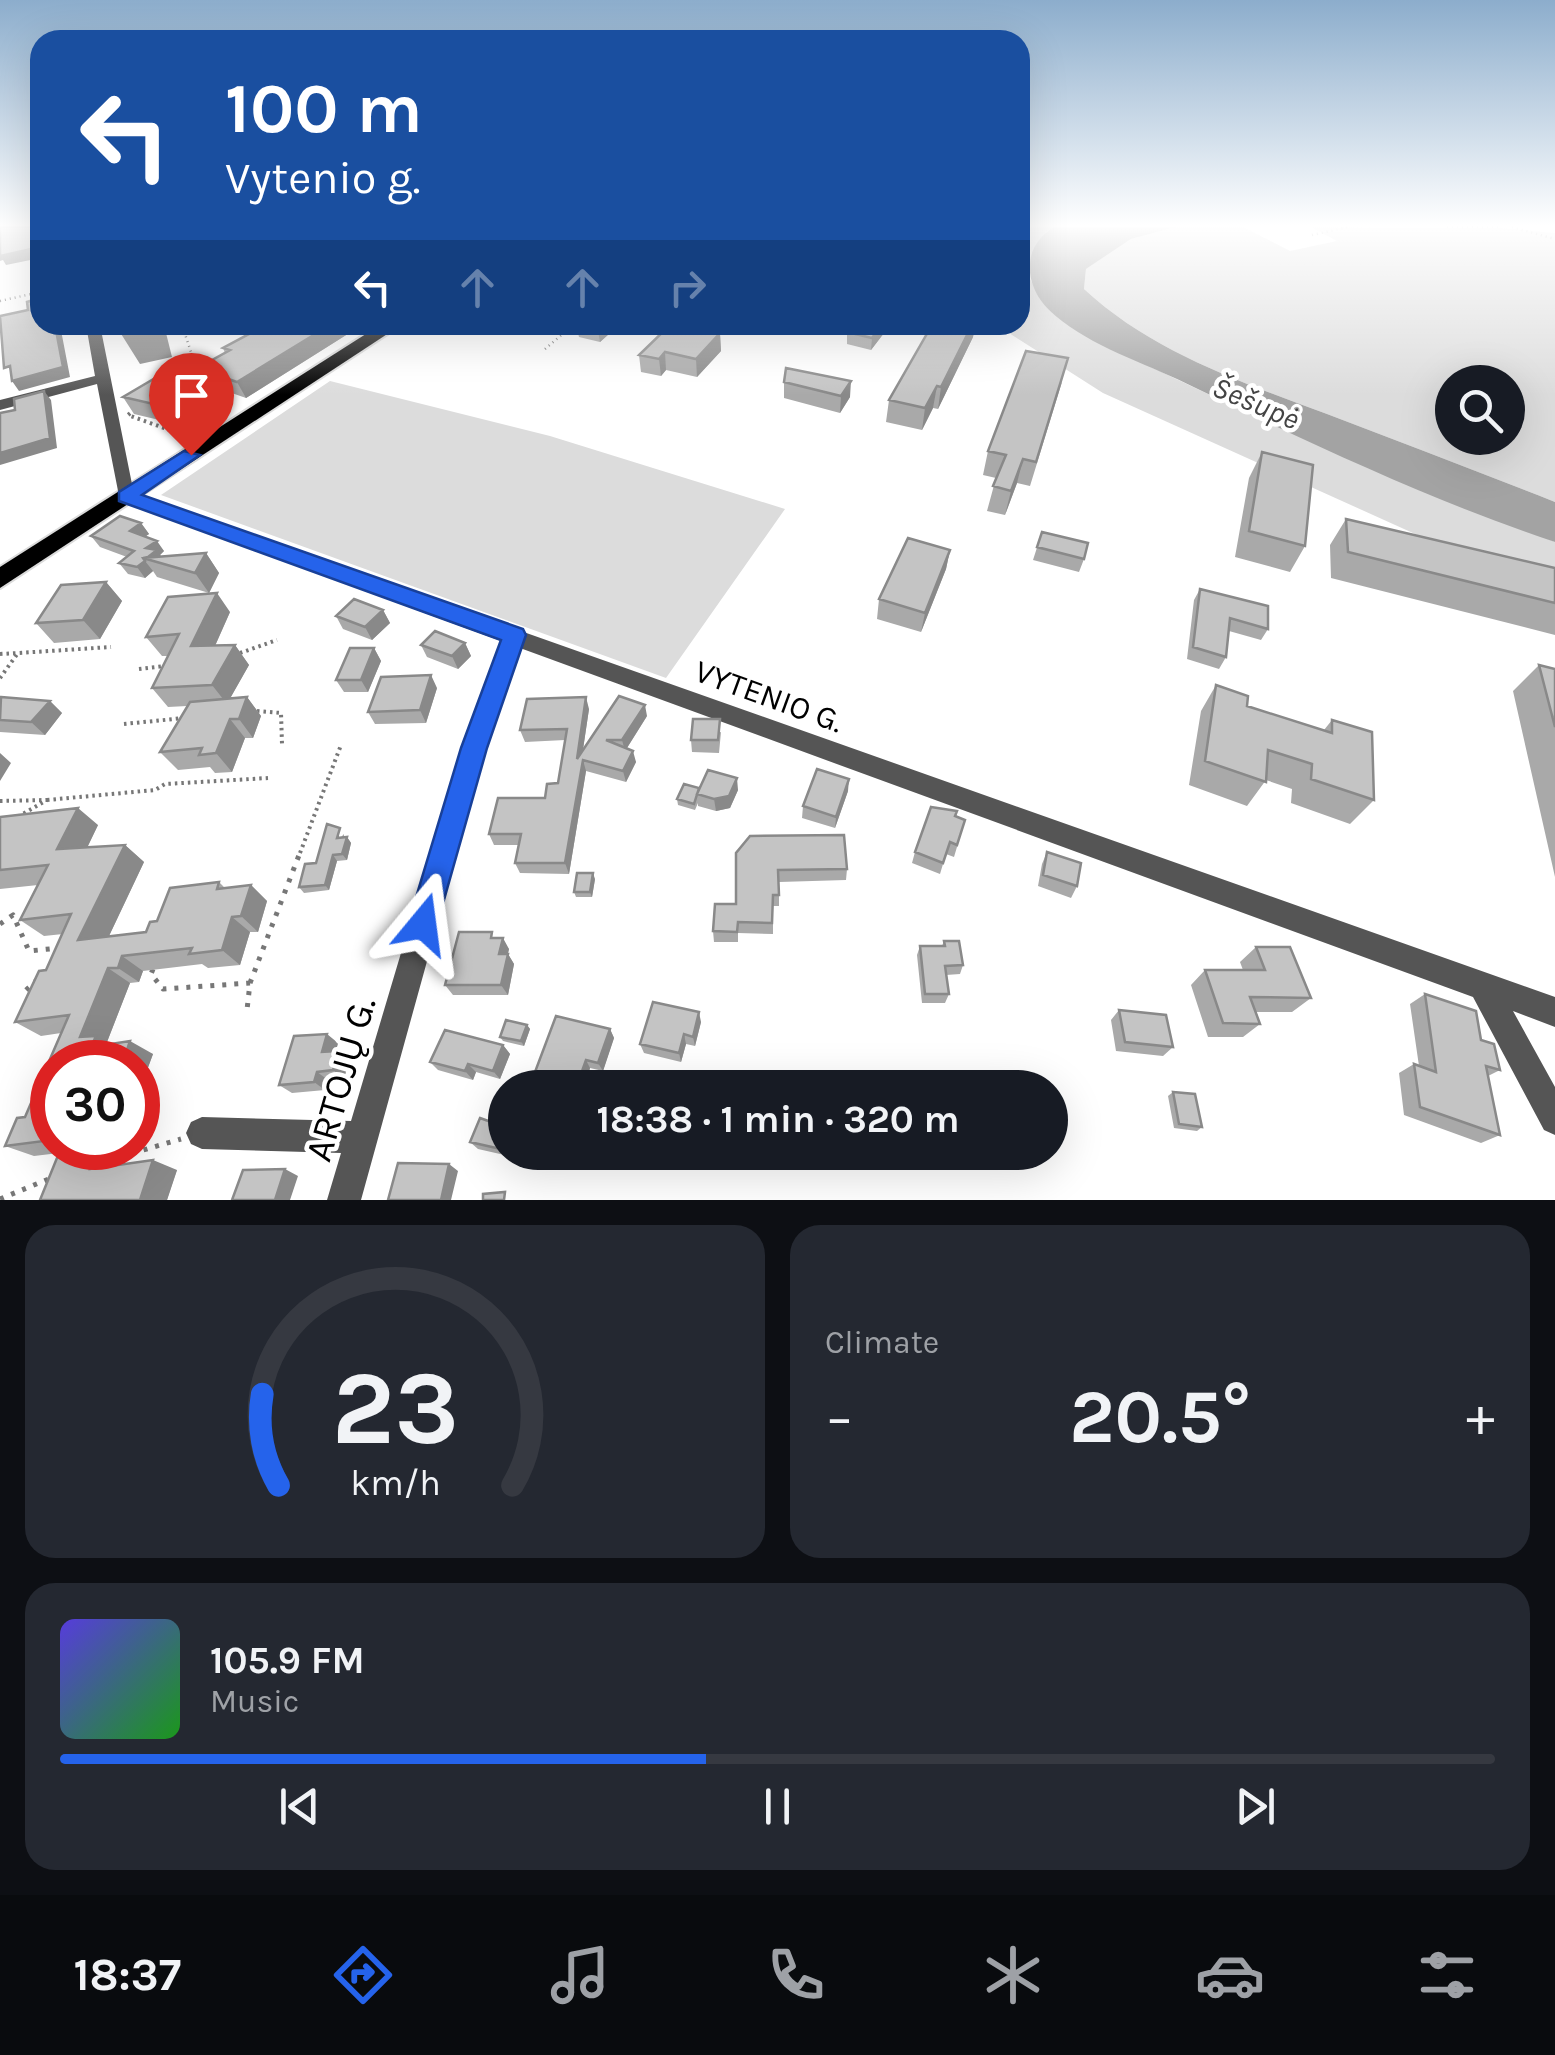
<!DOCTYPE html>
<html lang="en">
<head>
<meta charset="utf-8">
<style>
	:root { --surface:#171b24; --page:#242831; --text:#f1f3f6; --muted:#9ea1a6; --line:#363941; --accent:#2563eb }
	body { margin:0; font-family:Karla,sans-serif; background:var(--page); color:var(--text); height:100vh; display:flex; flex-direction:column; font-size:38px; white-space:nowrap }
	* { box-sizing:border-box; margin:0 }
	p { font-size:32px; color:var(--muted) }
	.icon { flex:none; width:55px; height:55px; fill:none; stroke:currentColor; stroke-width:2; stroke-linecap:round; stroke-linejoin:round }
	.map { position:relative; height:1200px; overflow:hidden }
	.side { display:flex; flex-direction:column; gap:25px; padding:25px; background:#0d0f14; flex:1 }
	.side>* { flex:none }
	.top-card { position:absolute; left:30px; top:30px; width:1000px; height:305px; border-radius:30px; box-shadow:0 10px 40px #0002; background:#1a4fa0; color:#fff; overflow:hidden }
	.tools { position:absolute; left:1435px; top:365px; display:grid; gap:20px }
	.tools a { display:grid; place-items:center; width:90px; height:90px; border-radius:50%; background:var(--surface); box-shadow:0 10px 40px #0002; font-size:50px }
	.speed { position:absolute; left:30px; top:1040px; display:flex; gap:20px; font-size:50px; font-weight:700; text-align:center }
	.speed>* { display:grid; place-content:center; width:130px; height:130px; border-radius:50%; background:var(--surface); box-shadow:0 10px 40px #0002; line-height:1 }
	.speed .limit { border:15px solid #d22; background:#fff; color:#111 }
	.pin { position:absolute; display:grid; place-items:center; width:85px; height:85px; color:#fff; margin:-102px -42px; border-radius:50% 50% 50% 0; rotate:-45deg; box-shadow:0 0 10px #0007 }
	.pin .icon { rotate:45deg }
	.me { position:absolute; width:110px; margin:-55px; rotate:16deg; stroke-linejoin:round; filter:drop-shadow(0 0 8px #0008) }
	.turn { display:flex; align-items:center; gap:35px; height:210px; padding:0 30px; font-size:45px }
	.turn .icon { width:130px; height:130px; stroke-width:2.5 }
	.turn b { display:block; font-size:70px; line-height:85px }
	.lanes { display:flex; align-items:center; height:95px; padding:0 30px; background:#0003; justify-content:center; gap:50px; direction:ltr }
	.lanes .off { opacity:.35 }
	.big { font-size:75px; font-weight:700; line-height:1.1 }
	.side .tile { flex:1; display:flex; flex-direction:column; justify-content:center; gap:15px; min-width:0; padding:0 35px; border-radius:30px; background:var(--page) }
	.side .dial { align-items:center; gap:0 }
	.dial svg { height:260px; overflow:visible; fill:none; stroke:var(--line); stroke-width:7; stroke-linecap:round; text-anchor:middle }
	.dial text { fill:var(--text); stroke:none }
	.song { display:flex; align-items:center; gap:30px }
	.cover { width:120px; height:120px; border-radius:15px; background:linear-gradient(135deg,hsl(250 70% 55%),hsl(120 70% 35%)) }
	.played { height:10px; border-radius:5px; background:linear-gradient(90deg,var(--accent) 45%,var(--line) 45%) }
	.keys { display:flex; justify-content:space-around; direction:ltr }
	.heat { display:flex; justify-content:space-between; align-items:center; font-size:55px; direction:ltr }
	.side .tiles { flex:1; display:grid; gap:25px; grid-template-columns:1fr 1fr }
	.tile:last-child { grid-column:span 2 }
	.trip { position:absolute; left:488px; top:1070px; width:580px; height:100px; border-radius:50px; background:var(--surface); box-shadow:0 10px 40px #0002; font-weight:700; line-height:100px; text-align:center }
	.tabs { display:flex; height:160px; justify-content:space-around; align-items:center; background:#090b0e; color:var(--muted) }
	.tabs .icon { width:70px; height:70px }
	.tabs .active { color:var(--accent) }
	.tabs b { font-size:45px; color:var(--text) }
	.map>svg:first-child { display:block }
	.green { fill:#dcdcdc; fill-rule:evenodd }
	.water { fill:#a3a3a3 }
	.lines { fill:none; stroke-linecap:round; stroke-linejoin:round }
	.major-casing { stroke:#dbdbdb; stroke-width:4 }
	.path-far2 { stroke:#777; stroke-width:2.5; stroke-dasharray:1 4; stroke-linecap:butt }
	.path-far1 { stroke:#777; stroke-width:4; stroke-dasharray:2.5 4; stroke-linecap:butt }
	.path { stroke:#777; stroke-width:5; stroke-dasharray:4 8; stroke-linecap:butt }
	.minor { fill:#555; fill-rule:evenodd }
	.major { fill:#000; fill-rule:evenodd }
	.wall { fill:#a9a9a9 }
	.shaded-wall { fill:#898989 }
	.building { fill:#c4c4c4; stroke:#898989; stroke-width:2.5 }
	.route { fill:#2563eb; stroke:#184099; stroke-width:2.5 }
	.labels { text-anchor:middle; stroke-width:9; stroke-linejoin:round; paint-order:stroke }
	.far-water-label { font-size:30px; font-style:italic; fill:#444; stroke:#fff }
	.street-label { font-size:32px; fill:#000; stroke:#fff }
	.near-street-label { font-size:38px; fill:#000; stroke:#fff }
</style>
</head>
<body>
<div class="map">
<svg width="1555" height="1200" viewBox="0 0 1555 1200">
	<rect width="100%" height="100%" fill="#fff"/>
	<!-- green -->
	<path class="green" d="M1020 227H1054L1046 232 1028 276 1049 310 1094 340 1269 423 1555 542V590L1435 543 1103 393 1012 335 1001 325H1020Z
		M1176 227H1248L1245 228 1290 251 1337 241 1311 227 1499 228 1555 233V502C1479 472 1403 443 1327 414 1241 382 1152 352 1084 289L1086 269 1131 239ZM1452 382H1508V438H1452Z
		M330 381 550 436 785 509 666 678 161 495Z"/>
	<!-- water -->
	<path class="water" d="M1054 227H1176L1131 239 1086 269 1084 289C1152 352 1241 382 1327 414 1403 443 1479 472 1555 502V542C1426 499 1299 438 1177 379 1136 360 1082 342 1049 310 1024 285 1021 247 1054 227Z"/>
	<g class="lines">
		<!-- major casing -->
		<g class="major-casing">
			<path id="major" d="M380 325H401L0 588V567Z"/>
		</g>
		<!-- path-far2 -->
		<path class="path-far2" d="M1447 227H1500
			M1512 227 1555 239
			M1312 235 1348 227
			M0 301 40 292
			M545 349 573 325
			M194 361 185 334 208 325"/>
		<!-- path-far1 -->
		<path class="path-far1" d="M135 409 128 415 175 432
			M240 653 277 640
			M0 654 18 653
			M139 669 164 666
			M0 678 18 653 111 647
			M257 711 281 713 282 744
			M124 724 184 718
			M47 800 155 790 165 784 268 778
			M0 801 47 800 19 816
			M300 853 341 745"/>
		<!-- path -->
		<path class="path" d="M0 924 13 915 29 951 59 948
			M153 969 151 974 163 989 250 983 247 1010
			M250 983 301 850
			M26 990 37 980
			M109 1160 181 1139
			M0 1199 51 1178"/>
		<!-- minor -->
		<path class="minor" d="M86 325H100L134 494 1555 997V1027L1513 1011 1555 1087V1135L1544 1130 1473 997 520 648 486 748 361 1200H327L341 1153 202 1149 191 1144 186 1133 191 1122 202 1117 351 1121 462 748 501 641 120 501 97 384 0 410V400L95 376Z"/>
		<!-- major -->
		<use href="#major" class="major"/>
	</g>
	<!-- wall -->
	<path class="wall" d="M260 325H362L246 398 226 391 172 423 134 414 123 397 183 376 225 353 223 348 261 327Z
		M576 325H619L600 342 579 337Z
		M670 325H729L720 334 721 351 697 377 666 370 661 376 641 372 639 355Z
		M751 325H787L781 331Z
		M853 325H885L884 333 871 350 847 344V332Z
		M932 325H975L973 337 938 409 933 408 922 430 886 422 889 400Z
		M784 382 850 397 840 413 784 398Z
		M1062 382 1030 486 1017 483 1005 515 987 511 996 478 983 475 988 451Z
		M1262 452 1305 546 1290 572 1235 557 1249 478Z
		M1346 519 1555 568V635L1331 578 1330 545Z
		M141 523 149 534 145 536 164 551 160 555 161 556 206 553 219 573 209 593 157 577 153 571 145 578 128 574 119 563 127 557 100 547 91 536Z
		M1042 532 1084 559 1079 572 1033 560Z
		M950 550 946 569 921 632 877 619 879 599Z
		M106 582 122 601 100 639 54 643 36 623Z
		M1200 589 1268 629 1261 640 1229 631 1226 657 1219 669 1187 659 1194 600Z
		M383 610 390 623 372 640 343 629 336 616Z
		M230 612 215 646 235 645 249 665 230 698 247 697 261 716 253 738H245L232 772 215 773 210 767 178 770 160 752 187 706 168 707 152 688 168 656H162L146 637Z
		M465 643 471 656 458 669 427 657 421 645Z
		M374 648 381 661 368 692H344L336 680Z
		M1539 665 1555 669V877L1513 691Z
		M1216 685 1247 706 1324 730 1332 720 1374 800 1350 824 1291 803 1292 789 1266 780 1247 806 1189 785 1201 711Z
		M437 688 426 723 375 724 368 712Z
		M0 699 50 701 62 713 45 735 0 732Z
		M589 709 583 749 647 716 627 748 636 762 626 782 586 771 569 874 520 873 515 863 519 845H494L489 834 545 798 558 783 565 740 525 742 520 730Z
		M721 732 719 753 692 752 691 740Z
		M699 788 738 790 730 808 716 811 698 806V803L695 810 678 805 677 799Z
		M848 791 835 828 802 818 803 806Z
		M955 816 965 820 954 857 946 854 940 874 912 863 915 852Z
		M0 817 98 825 87 847 125 845 144 862 109 936 146 932 157 921 219 882 225 888 251 885 267 901 258 932H250L240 965 208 968 202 964 143 971 139 982 130 983 107 1042 153 1054 140 1089 138 1090V1062H52V1148H114L107 1167 177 1170 167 1200H40L59 1153 34 1156 5 1146 25 1117 61 1033 41 1036 15 1022 46 970 63 934 44 936 20 920 38 885 0 889Z
		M344 834V837H347L351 843 347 860 337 861 329 890 304 893 299 887 316 863Z
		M1047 852 1077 886 1071 898 1038 886 1042 864Z
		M736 853 847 869 846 880 779 882V906H773V934L738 933V942H714L713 931 736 904Z
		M595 879 592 897H576L574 892Z
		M496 938 509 949 508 954 514 964 508 995H453L445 985Z
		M944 941 963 965 960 974 946 975 949 994 945 1003H922L917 955 920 946H942Z
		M1256 947 1311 998 1292 1012H1256L1260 1024 1243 1037H1208L1191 985 1205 970H1243L1240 962Z
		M1425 994 1481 1040 1500 1070 1488 1076 1500 1135 1481 1143 1404 1115 1399 1073 1414 1064 1419 1066 1410 1004Z
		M1119 1010 1173 1047 1163 1056 1116 1051 1111 1020Z
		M701 1022 695 1046 686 1044 681 1062 644 1053 640 1044Z
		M527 1025 530 1029 524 1046 503 1041 500 1037Z
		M610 1029 614 1038 603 1071 590 1068 584 1088H529Z
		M338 1043 336 1051H338L349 1059 344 1079 328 1080 325 1090 292 1093 279 1085Z
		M503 1045 510 1054 500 1079 476 1072 473 1080 438 1070 430 1062Z
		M1173 1092 1202 1127 1197 1131 1174 1128 1168 1096Z
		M505 1127V1152H544L540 1163 478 1149 470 1142Z"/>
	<!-- shaded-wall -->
	<path class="shaded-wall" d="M40 247V258L6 265 3 260 0 261V250Z
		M55 325H60L70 377 19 391 12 381Z
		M136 325H164L172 357 140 364 118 329Z
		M330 325H362L246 398 237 382Z
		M597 325H619L600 342Z
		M711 325H729L720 334 721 351 697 377 696 359 706 330Z
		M882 325H885L884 333 871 350 872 338Z
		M972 325H975L973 337 938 409 941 387Z
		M665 352 666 370 661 376 659 359Z
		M217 375 226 391 172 423 162 406Z
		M851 381 850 397 840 413 841 396Z
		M937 386 933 408 922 430 925 408Z
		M44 391 51 400 57 448 0 465V453Z
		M1023 459 1017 483 1005 515 1011 491Z
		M141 523 149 534 138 542 130 531Z
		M157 541 164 551 160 555 165 561 147 559 146 548Z
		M950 550 946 569 921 632 925 613Z
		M206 553 219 573 209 593 195 573Z
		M145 561 153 571 145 578 137 567Z
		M106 582 122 601 100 639 83 620Z
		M217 593 230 612 206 666 191 646Z
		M383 610 390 623 372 640 365 627Z
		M465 643 471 656 458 669 452 656Z
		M235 645 249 665 227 704 212 685Z
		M374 648 381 661 368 692 361 680Z
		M431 675 437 688 426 723 420 710Z
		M247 697 261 716 253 738 239 719Z
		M586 697 589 709 580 770 577 759Z
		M50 701 62 713 45 735 31 722Z
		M645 705 647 716 625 751 622 740Z
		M230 719 245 738 232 772 216 753Z
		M633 751 636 762 626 782 623 771Z
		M0 753 11 763 0 781Z
		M583 760 586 771 569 874 565 863Z
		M737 778 738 790 730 808 716 811 714 799Z
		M849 779 848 791 835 828 836 817Z
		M78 808 98 825 79 865 57 849Z
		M347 837 351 843 347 860 342 854Z
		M125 845 144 862 100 955 78 940Z
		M333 855 337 861 329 890 325 885Z
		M593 873 595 879 592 897 590 892Z
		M251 885 267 901 258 932 241 916Z
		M232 917 250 932 240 965 222 950Z
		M503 938 509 949 505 964 499 954Z
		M508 954 514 964 508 995 501 985Z
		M122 956 143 971 139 982 118 968Z
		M108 968 130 983 107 1042 119 1049 91 1047 80 1037Z
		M699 1012 701 1022 695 1046 693 1037Z
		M527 1025 530 1029 524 1046 521 1041Z
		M610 1029 614 1038 603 1071 598 1063Z
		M327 1034 338 1043 333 1061 322 1052Z
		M684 1034 686 1044 681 1062 679 1053Z
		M130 1041 153 1054 140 1089 138 1088V1062H123Z
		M503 1045 510 1054 500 1079 493 1071Z
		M338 1051 349 1059 344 1079 333 1070Z
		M586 1060 590 1068 584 1088H576Z
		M468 1064 476 1072 473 1080 465 1071Z
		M317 1072 328 1080 325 1090 314 1082Z
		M84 1148H114L107 1168 116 1179 78 1164Z
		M535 1152H544L540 1163 534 1157Z
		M153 1160 177 1170 167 1200H140Z
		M449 1164 458 1171 451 1200H441Z
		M285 1169 298 1176 290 1200H275Z"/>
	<!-- building -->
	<path class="building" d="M0 227H40V247L0 256Z
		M40 298V325H55L63 367 12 381 10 366 4 368 0 316 28 310 27 302Z
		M117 325H136L118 329Z
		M262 325H330L237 382 217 375 162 406 123 397 167 371 183 376 230 350 223 348 264 326Z
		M670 325H711L706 330 720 333 696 359 665 352 659 359 639 355Z
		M853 325H882L872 338 847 332Z
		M932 325H972L941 387 937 386 925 408 889 400Z
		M1026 351 1068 358 1036 462 1023 459 1011 491 993 486 1006 455 988 451Z
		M786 368 851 381 841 396 784 382Z
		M44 391 50 438 0 453V413L15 410 14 399Z
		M1262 452 1313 465 1305 546 1249 531Z
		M120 516 141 523 130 531 157 541 146 548 157 550 148 557 143 558 145 561 137 567 119 563 134 551 91 536Z
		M1346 519 1555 568V603L1348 552Z
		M1042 532 1088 543 1084 559 1037 547Z
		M908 538 950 550 925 613 879 599Z
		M206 553 195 573 143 558Z
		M106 582 83 620 36 623 61 585Z
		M1200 589 1268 606V629L1230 618 1226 657 1193 647Z
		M217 593 191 646 235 645 212 685 152 688 179 634 146 637 168 597Z
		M354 599 383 610 365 627 336 616Z
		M435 631 465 643 452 656 421 645Z
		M350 648H374L361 680H336Z
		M1539 665 1555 669V727Z
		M431 675 420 710 368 712 381 677Z
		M1216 685 1248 696 1247 706 1332 733V720L1372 732 1374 800 1311 779 1312 764 1268 750 1266 782 1205 761Z
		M619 696 645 705 622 740H606L633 751 623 771 583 760 565 863H515L521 834H489L498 798H545L547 784 558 783 567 729 520 730 527 699 586 697 577 759Z
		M1 697 50 701 31 722 0 720Z
		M247 697 239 719H230L216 753 199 755 202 748 160 752 190 702Z
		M693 719H720L718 740H691Z
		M817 769 849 779 836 817 803 806Z
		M708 770 737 778 729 796 714 799 697 794Z
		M684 784 699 788 694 804 677 799Z
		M931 807 957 811 955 816 965 820 957 845 950 842 943 863 915 852Z
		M78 808 57 849 125 845 78 940 146 932 150 922 157 921 170 888 219 882 217 889 251 885 241 916 232 917 222 950 189 954 192 948 122 956 118 968H108L80 1037 96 1036 91 1047 130 1041 123 1062H52V1140L5 1146 17 1118 25 1117 69 1015 15 1022 39 971 46 970 71 914 20 920 48 865 0 870V817Z
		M327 824 340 828 337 838 347 837 342 854 333 855 325 885 299 887 305 864 316 863Z
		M844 835 847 869 778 870 779 895H773L772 923 738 922 737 932 713 931 715 904H736V853L750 836Z
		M1047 852 1081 863 1077 886 1043 875Z
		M577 873H593L590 892H574Z
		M459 932H492L491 938H503L499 954H508L501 985H445Z
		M944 941H959L963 965 945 966 949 994H925L920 946H945Z
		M1256 947H1290L1311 998 1250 997 1260 1024 1223 1023 1205 970H1265Z
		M1425 994 1476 1011 1481 1040 1494 1044 1500 1070 1486 1066 1500 1135 1420 1107 1414 1064 1436 1072Z
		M653 1002 699 1012 693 1037 684 1034 679 1053 640 1044Z
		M1119 1010 1166 1015 1173 1047 1125 1042Z
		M556 1016 610 1029 598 1063 586 1060 576 1088H529Z
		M506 1020 527 1025 521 1041 500 1037Z
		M445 1030 503 1045 493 1071 468 1064 465 1071 430 1062Z
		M327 1034 322 1052 338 1051 333 1070 317 1072 314 1082 279 1085 294 1036Z
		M1173 1092 1195 1094 1202 1127 1179 1124Z
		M480 1118 505 1127V1150L470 1142Z
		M61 1148H84L78 1164 92 1162 90 1169 153 1160 140 1200H40Z
		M516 1152H535L534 1157Z
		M398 1163 449 1164 441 1200H388Z
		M285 1169 275 1200H232L243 1170Z
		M505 1192 504 1200H483V1194Z"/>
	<!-- sky -->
	<linearGradient id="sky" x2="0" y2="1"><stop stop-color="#8cadcc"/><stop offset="0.57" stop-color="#fff"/><stop offset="1" stop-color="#fff" stop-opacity="0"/></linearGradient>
	<rect width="1555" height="395" fill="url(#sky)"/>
	<!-- route -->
	<path class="route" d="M184 451 200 455 142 495 523 629 526 635 487 748 434 935 423 940 412 935 408 924 461 748 501 640 119 501V492Z"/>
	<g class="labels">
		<!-- far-water labels -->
		<g class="far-water-label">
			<text transform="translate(1256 403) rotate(23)" y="10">Šešupė</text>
		</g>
		<!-- street labels -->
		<g class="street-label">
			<text transform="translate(769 696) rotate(20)" y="11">VYTENIO G.</text>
		</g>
		<!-- near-street labels -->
		<g class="near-street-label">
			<text transform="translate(340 1079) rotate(-74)" y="13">ARTOJŲ G.</text>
		</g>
	</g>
</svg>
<div class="tools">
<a><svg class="icon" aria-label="search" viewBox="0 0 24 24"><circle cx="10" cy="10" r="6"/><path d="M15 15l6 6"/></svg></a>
</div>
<div class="speed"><div class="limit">30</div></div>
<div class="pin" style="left:191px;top:455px;background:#d93025"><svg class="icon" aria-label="arrive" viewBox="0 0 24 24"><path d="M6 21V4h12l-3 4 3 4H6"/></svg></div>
<svg class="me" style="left:423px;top:924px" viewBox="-20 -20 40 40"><path d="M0-17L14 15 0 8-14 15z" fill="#2563eb" stroke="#fff" stroke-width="4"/></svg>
<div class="trip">18:38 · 1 min · 320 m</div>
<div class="top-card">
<div class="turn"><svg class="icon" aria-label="left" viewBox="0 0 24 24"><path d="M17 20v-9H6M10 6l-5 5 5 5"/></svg><div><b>100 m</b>Vytenio g.</div></div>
<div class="lanes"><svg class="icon" aria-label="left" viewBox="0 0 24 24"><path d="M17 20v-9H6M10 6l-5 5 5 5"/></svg><svg class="icon off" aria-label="ahead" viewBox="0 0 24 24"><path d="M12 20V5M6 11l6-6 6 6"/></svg><svg class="icon off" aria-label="ahead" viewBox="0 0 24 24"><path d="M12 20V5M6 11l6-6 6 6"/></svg><svg class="icon off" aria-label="right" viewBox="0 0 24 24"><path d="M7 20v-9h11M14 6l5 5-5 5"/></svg></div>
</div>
</div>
<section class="side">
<div class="tiles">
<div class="tile dial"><svg viewBox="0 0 100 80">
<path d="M14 69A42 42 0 1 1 86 69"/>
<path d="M14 69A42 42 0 0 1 9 41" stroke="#2563eb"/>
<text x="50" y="56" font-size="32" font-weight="700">23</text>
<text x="50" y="72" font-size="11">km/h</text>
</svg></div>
<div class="tile"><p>Climate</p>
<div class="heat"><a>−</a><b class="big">20.5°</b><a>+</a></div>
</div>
<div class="tile">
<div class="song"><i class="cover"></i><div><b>105.9 FM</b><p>Music</p></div></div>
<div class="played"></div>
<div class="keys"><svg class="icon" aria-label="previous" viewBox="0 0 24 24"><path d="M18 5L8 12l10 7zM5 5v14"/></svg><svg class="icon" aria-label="pause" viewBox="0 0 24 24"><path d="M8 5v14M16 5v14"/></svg><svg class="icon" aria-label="next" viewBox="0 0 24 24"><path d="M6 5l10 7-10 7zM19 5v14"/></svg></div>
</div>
</div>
</section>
<nav class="tabs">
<b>18:37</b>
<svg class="icon active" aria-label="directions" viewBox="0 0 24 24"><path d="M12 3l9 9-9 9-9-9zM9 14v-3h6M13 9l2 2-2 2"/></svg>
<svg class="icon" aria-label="music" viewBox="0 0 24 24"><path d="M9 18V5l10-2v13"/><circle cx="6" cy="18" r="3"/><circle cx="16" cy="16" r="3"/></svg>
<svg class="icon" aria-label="phone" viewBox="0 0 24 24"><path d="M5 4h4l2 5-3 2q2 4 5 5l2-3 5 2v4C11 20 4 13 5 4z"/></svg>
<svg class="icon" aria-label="climate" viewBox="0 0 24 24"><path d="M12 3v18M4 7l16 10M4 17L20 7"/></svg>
<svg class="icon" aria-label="car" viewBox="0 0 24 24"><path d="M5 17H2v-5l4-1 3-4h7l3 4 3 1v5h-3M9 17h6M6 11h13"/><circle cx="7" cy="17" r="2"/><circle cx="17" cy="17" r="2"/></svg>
<svg class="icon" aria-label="filters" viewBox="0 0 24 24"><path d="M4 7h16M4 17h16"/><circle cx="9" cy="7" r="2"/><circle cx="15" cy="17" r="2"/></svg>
</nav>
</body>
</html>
